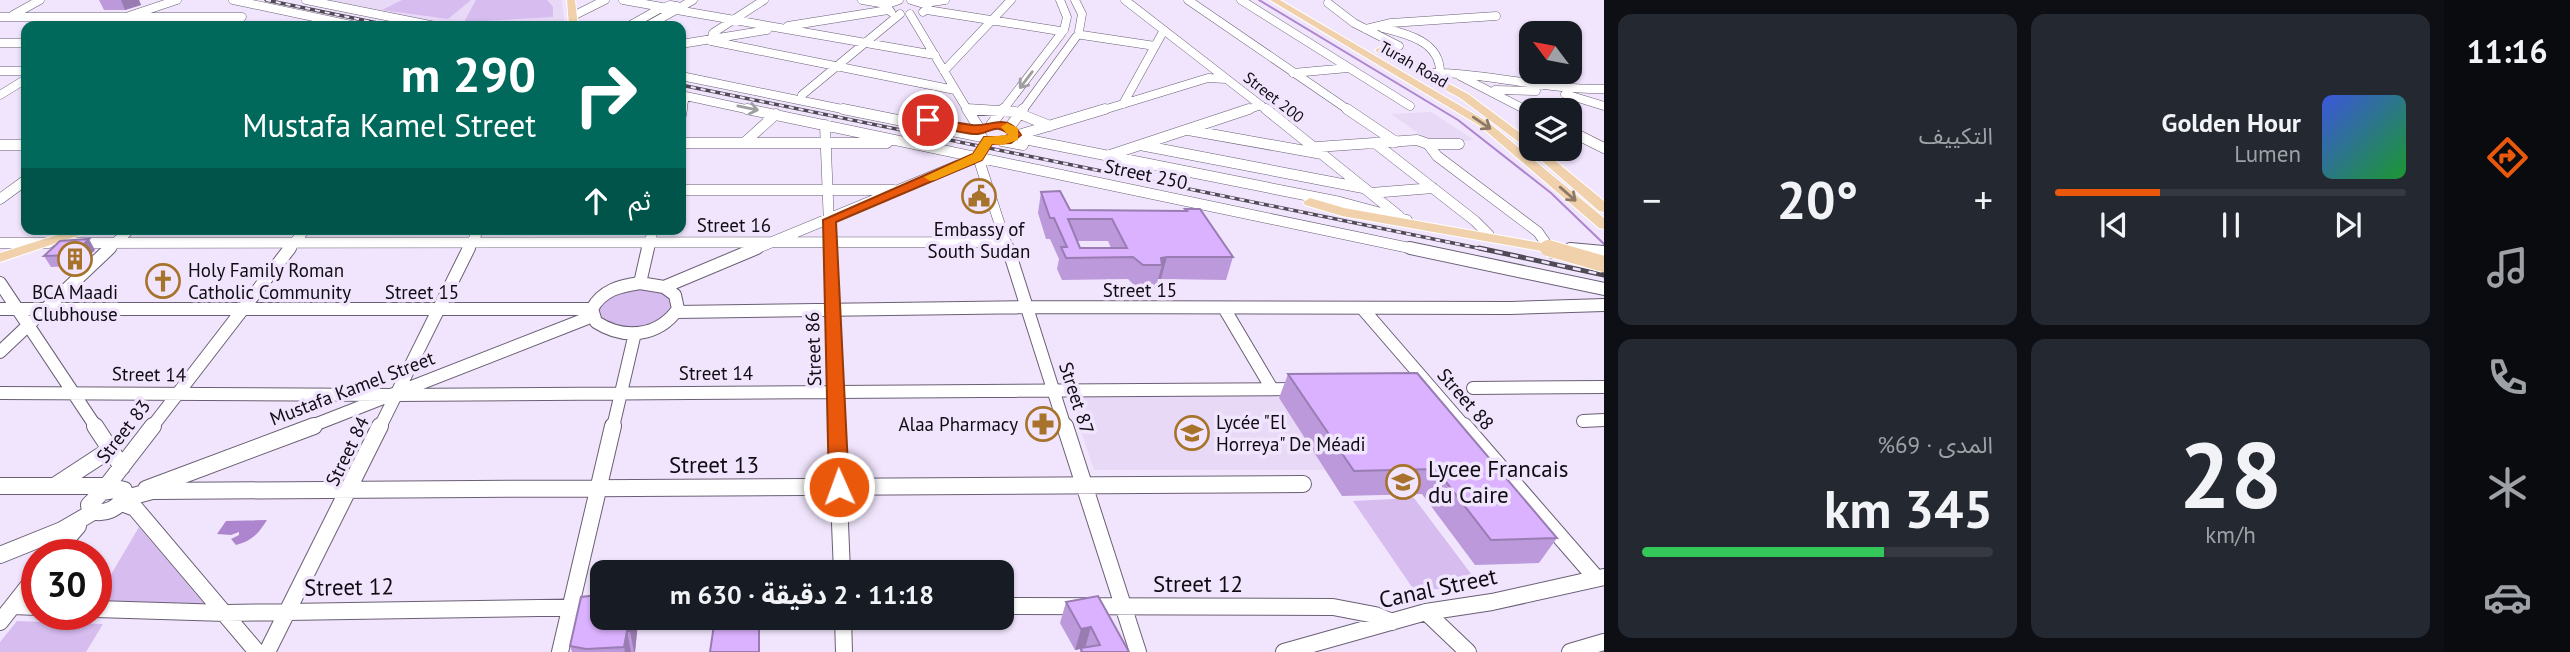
<!DOCTYPE html>
<html lang="ar">
<head>
<meta charset="utf-8">
<style>
	:root { --surface:#171b24; --page:#242831; --text:#f1f3f6; --muted:#9ea1a6; --line:#363941; --accent:#ea580c }
	body { margin:0; font-family:"PT Sans","Noto Sans Arabic",sans-serif; background:var(--page); color:var(--text); direction:rtl; height:100vh; display:flex; flex-direction:column; font-size:26px; white-space:nowrap }
	* { box-sizing:border-box; margin:0 }
	p { font-size:23px; color:var(--muted) }
	.icon { flex:none; width:38px; height:38px; fill:none; stroke:currentColor; stroke-width:2; stroke-linecap:round; stroke-linejoin:round }
	.map { position:relative; flex:1; overflow:hidden; direction:ltr }
	.details { display:flex; flex-direction:column; gap:14px; padding:14px; background:#0d0f14; width:840px }
	.details>* { flex:none }
	.hud { position:absolute; left:21px; top:21px; width:665px; height:214px; border-radius:14px; box-shadow:0 2px 5px #0004; direction:rtl; background:#00695c; color:#fff; overflow:hidden }
	.needle { width:46px; rotate:302deg }
	.tools { position:absolute; left:1519px; top:21px; display:grid; gap:14px }
	.tools a { display:grid; place-items:center; width:63px; height:63px; border-radius:14px; background:var(--surface); box-shadow:0 2px 5px #0004; font-size:35px }
	.speed { position:absolute; left:21px; top:539px; display:flex; gap:14px; font-size:35px; font-weight:700; text-align:center }
	.speed>* { display:grid; place-content:center; width:91px; height:91px; border-radius:50%; background:var(--surface); box-shadow:0 2px 5px #0004; line-height:1 }
	.speed .limit { border:10px solid #d22; background:#fff; color:#111 }
	.pin { position:absolute; display:grid; place-items:center; width:60px; height:60px; color:#fff; margin:-30px; border:4px solid #fff; border-radius:50%; box-shadow:0 2px 7px #0007 }
	.me { position:absolute; width:77px; margin:-38px; rotate:358deg; stroke-linejoin:round; filter:drop-shadow(0 0 5px #0008) }
	.turn { display:flex; align-items:center; gap:24px; height:147px; padding:0 35px; font-size:32px }
	.turn .icon { width:91px; height:91px; stroke-width:2.5 }
	.turn b { display:block; font-size:49px; line-height:60px }
	.then { display:flex; align-items:center; height:66px; padding:0 35px; background:#0003; gap:14px; font-size:26px }
	.big { font-size:52px; font-weight:700; line-height:1.1 }
	.details .tile { flex:1; display:flex; flex-direction:column; justify-content:center; gap:10px; min-width:0; padding:0 24px; border-radius:14px; background:var(--page) }
	.details .dial { align-items:center; gap:0 }
	.dial b { font-size:91px; line-height:1 }
	.song { display:flex; align-items:center; gap:21px }
	.cover { width:84px; height:84px; border-radius:10px; background:linear-gradient(135deg,hsl(230 70% 55%),hsl(130 70% 35%)) }
	.played { height:7px; border-radius:4px; background:linear-gradient(90deg,var(--accent) 30%,var(--line) 30%) }
	.keys { display:flex; justify-content:space-around; direction:ltr }
	.heat { display:flex; justify-content:space-between; align-items:center; font-size:38px; direction:ltr }
	.charge { height:10px; border-radius:5px; background:linear-gradient(90deg,#34c759 69%,var(--line) 0) }
	.details .tiles { flex:1; display:grid; gap:14px; grid-template-columns:repeat(2,1fr) }
	.trip { position:absolute; left:590px; top:560px; width:424px; height:70px; border-radius:14px; background:var(--surface); box-shadow:0 2px 5px #0004; font-weight:700; line-height:70px; text-align:center; direction:rtl }
	main { display:flex; flex:1; min-height:0 }
	.tabs { display:flex; flex-direction:column; width:126px; justify-content:space-around; align-items:center; background:#090b0e; color:var(--muted) }
	.tabs .icon { width:49px; height:49px }
	.tabs .active { color:var(--accent) }
	.tabs b { font-size:32px; color:var(--text) }
	.map>svg:first-child { display:block }
	.built { fill:#e8d9f7 }
	.green { fill:#d6bcef }
	.water { fill:#ad85cf }
	.lines { fill:none; stroke-linecap:round; stroke-linejoin:round }
	.stream { stroke:#ad85cf; stroke-width:2 }
	.minor-far3-casing { stroke:#6a5f74; stroke-width:9 }
	.minor-far2-casing { stroke:#6a5f74; stroke-width:11 }
	.minor-far1-casing { stroke:#6a5f74; stroke-width:14 }
	.minor-casing { stroke:#6a5f74; stroke-width:18 }
	.major-casing { stroke:#fff; stroke-width:2 }
	.minor-far3 { stroke:#fff; stroke-width:8 }
	.minor-far2 { stroke:#fff; stroke-width:10 }
	.minor-far1 { stroke:#fff; stroke-width:12 }
	.minor { stroke:#fff; stroke-width:16 }
	.major { fill:#f0d1ac; fill-rule:evenodd }
	.rail-far1-casing { stroke:#504a55; stroke-width:3.5 }
	.rail-casing { stroke:#504a55; stroke-width:5 }
	.rail-far1 { stroke:#f1e5fd; stroke-width:2; stroke-dasharray:5; stroke-linecap:butt }
	.rail { stroke:#f1e5fd; stroke-width:2.5; stroke-dasharray:8; stroke-linecap:butt }
	.major-bridge-far1-casing { stroke:#fff; stroke-width:14; stroke-linecap:butt }
	.major-bridge-casing { stroke:#fff; stroke-width:18; stroke-linecap:butt }
	.major-bridge-far1 { stroke:#f0d1ac; stroke-width:12 }
	.major-bridge { stroke:#f0d1ac; stroke-width:16 }
	.wall { fill:#bc99db; fill-rule:evenodd }
	.shaded-wall { fill:#997db2 }
	.building { fill:#dbb2ff; stroke:#997db2; stroke-width:2; fill-rule:evenodd }
	.oneway { stroke:#9f9ea1 }
	.oneway2 { stroke:#8b7867 }
	.route { fill:#ea580c; stroke:#983908; stroke-width:2 }
	.slow { fill:#f59e0b }
	.labels { text-anchor:middle; stroke-width:7; stroke-linejoin:round; paint-order:stroke }
	.far-street-label { font-size:16px; fill:#100c13; stroke:#f1e5fd }
	.street-label { font-size:19px; fill:#100c13; stroke:#f1e5fd }
	.poi-label { font-size:19px; fill:#100c13; stroke:#f1e5fd }
	.near-street-label { font-size:23px; fill:#100c13; stroke:#f1e5fd }
	.near-poi-label { font-size:23px; fill:#100c13; stroke:#f1e5fd; text-anchor:start }
</style>
</head>
<body>
<main>
<nav class="tabs">
<b>11:16</b>
<svg class="icon active" aria-label="directions" viewBox="0 0 24 24"><path d="M12 3l9 9-9 9-9-9zM9 14v-3h6M13 9l2 2-2 2"/></svg>
<svg class="icon" aria-label="music" viewBox="0 0 24 24"><path d="M9 18V5l10-2v13"/><circle cx="6" cy="18" r="3"/><circle cx="16" cy="16" r="3"/></svg>
<svg class="icon" aria-label="phone" viewBox="0 0 24 24"><path d="M5 4h4l2 5-3 2q2 4 5 5l2-3 5 2v4C11 20 4 13 5 4z"/></svg>
<svg class="icon" aria-label="climate" viewBox="0 0 24 24"><path d="M12 3v18M4 7l16 10M4 17L20 7"/></svg>
<svg class="icon" aria-label="car" viewBox="0 0 24 24"><path d="M5 17H2v-5l4-1 3-4h7l3 4 3 1v5h-3M9 17h6M6 11h13"/><circle cx="7" cy="17" r="2"/><circle cx="17" cy="17" r="2"/></svg>
</nav>
<section class="details">
<div class="tiles">
<div class="tile">
<div class="song"><i class="cover"></i><div><b>Golden Hour</b><p>Lumen</p></div></div>
<div class="played"></div>
<div class="keys"><svg class="icon" aria-label="previous" viewBox="0 0 24 24"><path d="M18 5L8 12l10 7zM5 5v14"/></svg><svg class="icon" aria-label="pause" viewBox="0 0 24 24"><path d="M8 5v14M16 5v14"/></svg><svg class="icon" aria-label="next" viewBox="0 0 24 24"><path d="M6 5l10 7-10 7zM19 5v14"/></svg></div>
</div>
<div class="tile"><p>التكييف</p>
<div class="heat"><a>−</a><b class="big">20°</b><a>+</a></div>
</div>
<div class="tile dial"><b>28</b><p>km/h</p></div>
<div class="tile"><p>المدى · 69%</p><b class="big">345 km</b><div class="charge"></div></div>
</div>
</section>
<div class="map">
<svg width="1604" height="652" viewBox="0 0 1604 652">
	<rect width="100%" height="100%" fill="#f1e5fd"/>
	<!-- built -->
	<path class="built" d="M329 0H562L565 26H458Z
		M1431 112 1474 140 1432 143 1391 114Z
		M1069 394 1277 396 1325 470H1094Z"/>
	<!-- green -->
	<path class="green" d="M402 0H471L448 19 382 10Z
		M476 0H547L553 7V17L464 22Z
		M637 285 670 294 674 305 668 317 632 331 597 321 594 309 601 297Z
		M1414 498 1481 587 1414 590 1353 501Z
		M139 527 206 606 96 600Z
		M17 621 103 624 86 652H0V642Z"/>
	<!-- water -->
	<path class="water" d="M267 520C259 533 252 541 236 545L231 539 239 535V532L231 535 217 534 226 521Z"/>
	<g class="lines">
		<!-- stream -->
		<path class="stream" d="M1259 0 1458 120 1551 193 1604 244"/>
		<!-- minor-far3 casing -->
		<g class="minor-far3-casing">
			<path id="minor-far3" d="M233 0 356 26
				M306 0 435 26
				M623 0 662 7
				M764 0 713 33 711 41 955 90
				M862 0 886 4
				M911 0 927 5 928 8 923 12
				M1060 0 1067 17 1064 30
				M1075 0 1082 14 1079 31
				M1125 0 1268 111
				M1188 0 1350 111
				M1241 0 1410 106
				M925 3 945 0
				M1328 3 1354 23 1399 46
				M670 5 677 6 679 9H661Z
				M679 8 693 0
				M677 10 935 55
				M927 10 1060 31
				M891 12 885 5 899 0
				M910 14 968 111
				M13 15 40 0
				M573 16 605 0
				M0 17H242L230 26
				M111 26 129 16 177 0
				M629 26 661 8
				M647 26 674 11
				M788 26 888 10
				M1383 28C1408 34 1440 42 1440 72
				M1366 29 1391 23 1496 16
				M1082 35 1155 46
				M0 43H26
				M681 44 767 30
				M0 71H26
				M944 71 1011 0
				M1293 73 1348 68
				M1421 73C1483 71 1542 90 1604 89
				M681 76 852 111
				M1460 76 1528 111
				M1495 90 1536 91
				M1565 94 1604 106
				M0 95 26 79
				M681 95 755 111
				M802 95 900 14
				M1123 104 1164 30
				M967 109 992 111
				M682 111 685 96
				M1002 111 1061 34
				M1022 111 1076 37
				M1100 111 1208 78 1226 79
				M1244 111 1261 105"/>
		</g>
		<!-- minor-far2 casing -->
		<g class="minor-far2-casing">
			<path id="minor-far2" d="M747 109 1419 250
				M843 109 982 137
				M967 109 979 128
				M967 109 1015 112 1050 126
				M1266 109 1399 216
				M1347 109 1396 142
				M1525 109 1531 112
				M681 115 682 109
				M825 125 830 250
				M991 125 1003 109
				M1009 128 1023 109
				M1188 130 1322 154
				M1570 131 1604 148
				M1015 136 1105 109
				M1014 137 1340 202 1407 220
				M1002 141 1023 145
				M681 143H887
				M744 143 776 114
				M1375 143 1475 221 1489 235
				M1428 144 1437 156 1538 232 1547 245
				M0 145H26
				M1140 145 1363 188
				M1317 147 1417 140 1428 144H1459
				M1110 155 1249 109
				M978 157 1008 250
				M681 190H894
				M1371 193 1433 188
				M0 199 26 180
				M0 243H49
				M74 243 1006 242
				M1570 249 1582 250
				M108 250 130 229
				M289 250 305 229
				M468 250 479 229
				M648 250 653 229
				M753 250 978 157"/>
		</g>
		<!-- minor-far1 casing -->
		<g class="minor-far1-casing">
			<path id="minor-far1" d="M830 248 837 427
				M1008 248 1065 427
				M1410 248 1604 289
				M1570 249 1604 252
				M0 283 96 427
				M640 283 664 287 675 295 678 309C658 337 624 340 596 322L592 309C602 290 620 286 640 283Z
				M640 283 648 248
				M664 287 757 248
				M1224 308 1272 389
				M1362 308 1465 427
				M0 309H592
				M676 312 1027 307 1510 308 1604 305
				M0 352 110 248
				M1473 388 1604 387
				M0 393 395 395 1298 389
				M1583 421 1604 420
				M152 427 290 248
				M309 427 593 316
				M380 427 469 248
				M613 427 635 333"/>
		</g>
		<!-- minor casing -->
		<g class="minor-casing">
			<path id="minor" d="M95 426 122 467
				M836 426 842 572
				M1065 426 1138 652
				M1464 426 1596 578
				M56 485 111 449
				M0 486H107
				M120 489 124 490 126 496C117 509 106 515 90 511L89 505 102 492Z
				M146 489 314 426
				M102 492 153 426
				M126 498 152 491 1303 484
				M122 503 135 508 257 652
				M0 555 62 530 93 512
				M53 555 78 526
				M13 606 37 607
				M1001 606 1333 607 1375 615 1392 622
				M96 609 226 613 602 607
				M1426 612 1468 652
				M843 618 844 652
				M0 622 37 575
				M267 652 380 426
				M560 652 613 426
				M1284 652 1426 612 1492 602 1604 577
				M1570 652 1604 642"/>
		</g>
		<!-- major casing -->
		<g class="major-casing">
			<path id="major" d="M567 0H575L578 26H569Z
				M1270 0H1280L1488 122 1604 218V229L1599 228 1480 126Z
				M1380 47 1468 94 1531 141V149H1541L1604 201V212L1599 211 1528 149 1460 98 1377 52 1375 50Z
				M1310 198 1344 208 1547 244 1554 248 1547 252 1342 216 1305 205 1303 202Z
				M76 229H98L0 262V253Z"/>
		</g>
		<!-- minor-far3 -->
		<use href="#minor-far3" class="minor-far3"/>
		<!-- minor-far2 -->
		<use href="#minor-far2" class="minor-far2"/>
		<!-- minor-far1 -->
		<use href="#minor-far1" class="minor-far1"/>
		<!-- minor -->
		<use href="#minor" class="minor"/>
		<!-- major -->
		<use href="#major" class="major"/>
		<!-- rail-far1 casing -->
		<g class="rail-far1-casing">
			<path id="rail-far1" d="M266 0 392 26
				M681 85 1487 250"/>
		</g>
		<!-- rail casing -->
		<g class="rail-casing">
			<path id="rail" d="M1479 248 1604 275
				M1551 256 1604 260"/>
		</g>
		<!-- rail-far1 -->
		<use href="#rail-far1" class="rail-far1"/>
		<!-- rail -->
		<use href="#rail" class="rail"/>
		<!-- major-bridge-far1 casing -->
		<g class="major-bridge-far1-casing">
			<path id="major-bridge-far1" d="M1547 248 1554 250"/>
		</g>
		<!-- major-bridge casing -->
		<g class="major-bridge-casing">
			<path id="major-bridge" d="M1548 248 1604 264"/>
		</g>
		<!-- major-bridge-far1 -->
		<use href="#major-bridge-far1" class="major-bridge-far1"/>
		<!-- major-bridge -->
		<use href="#major-bridge" class="major-bridge"/>
	</g>
	<!-- wall -->
	<path class="wall" d="M99 0H139L141 5 125 10H104Z
		M1041 192 1070 210 1184 211 1185 209 1233 257 1226 280 1161 279H1158L1156 288H1137L1128 279 1062 280 1057 269 1059 259 1050 239H1046L1038 213ZM1077 241H1108L1111 248H1080Z
		M95 250 78 266 51 267 44 256Z
		M1288 374 1557 538 1539 563 1475 565 1422 494 1342 496 1279 398Z
		M1066 602 1129 652H1080V649L1075 650 1060 623Z
		M638 622 635 652H572L570 646Z"/>
	<!-- shaded-wall -->
	<path class="shaded-wall" d="M121 0H139L141 5 125 10Z
		M89 239 95 250 78 266 72 255Z
		M1167 257 1161 279H1158L1162 265 1161 258Z
		M631 618H637L638 622 635 652H634L630 631Z
		M1091 627 1085 648 1075 650 1081 629Z
		M627 631 631 652H625L624 647Z"/>
	<!-- building -->
	<path class="building" d="M1060 191 1070 210 1187 211 1185 209H1200L1233 257H1167L1161 258 1162 265H1143L1133 257 1066 258 1061 247H1067L1054 218H1050L1041 192ZM1068 219H1112L1127 248H1080Z
		M89 239 72 255 44 256 60 241Z
		M1417 373 1557 538 1491 540 1436 469 1354 471 1288 374Z
		M598 595H602V618H631L630 631H627L624 647 586 649 570 646 581 597Z
		M1098 596 1129 652H1082L1081 648 1100 645 1091 627 1081 629 1066 602Z
		M715 618H759V652H710Z"/>
	<!-- one-way arrows -->
	<defs><path id="oneway-shaft" d="M-6 0H5M1.5-3L5.5 0L1.5 3" fill="none" stroke-width="1.6" stroke-linecap="round" stroke-linejoin="round" transform="scale(1.75)"/></defs>
	<g class="oneway">
		<use href="#oneway-shaft" transform="translate(1026 80) rotate(127)"/>
		<use href="#oneway-shaft" transform="translate(748 108) rotate(12)"/>
	</g>
	<g class="oneway2">
		<use href="#oneway-shaft" transform="translate(1482 123) rotate(34)"/>
		<use href="#oneway-shaft" transform="translate(1568 194) rotate(41)"/>
	</g>
	<!-- route -->
	<path class="route" d="M928 117C942 120 957 123 972 125 989 128 1006 111 1021 135L1011 143 992 144 982 160 836 222 849 487 846 492H832L829 487 823 220 973 154 984 137H1004L1009 134C995 123 992 132 978 134 965 135 938 126 924 123L922 120Z"/>
	<!-- slow -->
	<path class="slow" d="M1007 123 1018 128V140L1002 145 992 144 982 160 935 180 930 181 924 177 973 154 984 137 1008 135 1001 127Z"/>
	<!-- icons -->
	<defs>
		<g id="civic-ring" transform="scale(1.75)"><circle r="9.5" fill="#f1e5fd" stroke="#a7732b" stroke-width="1.5"/><path d="M-.6-6.5H3V-4.5H.6V-3L4-1V1h2V6H-6V1h2V-1L-.6-3ZM-1.2 2.5V6h2.4V2.5Z" fill="#a7732b"/></g>
		<g id="building-ring" transform="scale(1.75)"><circle r="9.5" fill="#f1e5fd" stroke="#a7732b" stroke-width="1.5"/><path d="M-4-6H4V6H1V3H-1V6H-4ZM-2.5-4.3h1.7v1.8h-1.7ZM.8-4.3h1.7v1.8H.8ZM-2.5-1h1.7V.8h-1.7ZM.8-1h1.7V.8H.8Z" fill="#a7732b"/></g>
		<g id="church-ring" transform="scale(1.75)"><circle r="9.5" fill="#f1e5fd" stroke="#a7732b" stroke-width="1.5"/><path d="M-1.2-6h2.4v3.5h3.3v2.4h-3.3V6h-2.4V-.1h-3.3v-2.4h3.3Z" fill="#a7732b"/></g>
		<g id="pharmacy-ring" transform="scale(1.75)"><circle r="9.5" fill="#f1e5fd" stroke="#a7732b" stroke-width="1.5"/><path d="M-2-6h4v4h4v4h-4v4h-4v-4h-4v-4h4Z" fill="#a7732b"/></g>
		<g id="school-ring" transform="scale(1.75)"><circle r="9.5" fill="#f1e5fd" stroke="#a7732b" stroke-width="1.5"/><path d="M0-5L7-2L0 1L-7-2ZM-4 1L0 2.5L4 1V4Q0 6-4 4Z" fill="#a7732b"/></g>
	</defs>
	<g fill-rule="evenodd">
		<use href="#civic-ring" x="979" y="196"/>
		<use href="#building-ring" x="75" y="259"/>
		<use href="#church-ring" x="163" y="281"/>
		<use href="#pharmacy-ring" x="1043" y="424"/>
		<use href="#school-ring" x="1192" y="433"/>
		<use href="#school-ring" x="1403" y="482"/>
	</g>
	<g class="labels">
		<!-- far-street labels -->
		<g class="far-street-label">
			<text transform="translate(1414 64) rotate(30)" y="6">Turah Road</text>
			<text transform="translate(1274 97) rotate(38)" y="6">Street 200</text>
		</g>
		<!-- street labels -->
		<g class="street-label">
			<text transform="translate(1146 174) rotate(12)" y="7">Street 250</text>
			<text x="734" y="232">Street 16</text>
			<text x="1140" y="297">Street 15</text>
			<text x="422" y="299">Street 15</text>
			<text transform="translate(813 349) rotate(-92)" y="7">Street 86</text>
			<text x="716" y="380">Street 14</text>
			<text transform="translate(149 374) rotate(1)" y="7">Street 14</text>
			<text transform="translate(352 388) rotate(-21)" y="7">Mustafa Kamel Street</text>
			<text transform="translate(1077 398) rotate(72)" y="7">Street 87</text>
			<text transform="translate(1466 399) rotate(49)" y="7">Street 88</text>
			<text transform="translate(123 431) rotate(-52)" y="7">Street 83</text>
			<text transform="translate(347 451) rotate(-64)" y="7">Street 84</text>
		</g>
		<!-- poi labels -->
		<g class="poi-label">
			<text x="979" y="236">Embassy of<tspan x="979" dy="22">South Sudan</tspan></text>
			<text x="188" y="277" text-anchor="start">Holy Family Roman<tspan x="188" dy="22">Catholic Community</tspan></text>
			<text x="75" y="299">BCA Maadi<tspan x="75" dy="22">Clubhouse</tspan></text>
			<text x="1216" y="429" text-anchor="start">Lycée "El<tspan x="1216" dy="22">Horreya" De Méadi</tspan></text>
			<text x="1018" y="431" text-anchor="end">Alaa Pharmacy</text>
		</g>
		<!-- near-street labels -->
		<g class="near-street-label">
			<text x="714" y="473">Street 13</text>
			<text x="1198" y="592">Street 12</text>
			<text transform="translate(349 587) rotate(-1)" y="8">Street 12</text>
			<text transform="translate(1438 588) rotate(-12)" y="8">Canal Street</text>
		</g>
		<!-- near-poi labels -->
		<g class="near-poi-label">
			<text x="1428" y="477">Lycee Francais<tspan x="1428" dy="26">du Caire</tspan></text>
		</g>
	</g>
</svg>
<div class="tools">
<a><svg class="needle" viewBox="-14 -14 28 28"><path d="M0-13l5 13h-10z" fill="#e53935"/><path d="M0 13l5-13h-10z" fill="#9ea1a6"/></svg></a>
<a><svg class="icon" aria-label="layers" viewBox="0 0 24 24"><path d="M12 4l9 5-9 5-9-5zM3 14l9 5 9-5"/></svg></a>
</div>
<div class="speed"><div class="limit">30</div></div>
<div class="pin" style="left:928px;top:120px;background:#d93025"><svg class="icon" aria-label="arrive" viewBox="0 0 24 24"><path d="M6 21V4h12l-3 4 3 4H6"/></svg></div>
<svg class="me" style="left:839px;top:487px" viewBox="-20 -20 40 40"><circle r="17" fill="#ea580c" stroke="#fff" stroke-width="3"/><path d="M0-11L8 9 0 5-8 9z" fill="#fff"/></svg>
<div class="trip">11:18 · 2 دقيقة · 630 m</div>
<div class="hud">
<div class="turn"><svg class="icon" aria-label="right" viewBox="0 0 24 24"><path d="M7 20v-9h11M14 6l5 5-5 5"/></svg><div><b>290 m</b>Mustafa Kamel Street</div></div>
<div class="then">ثم<svg class="icon" aria-label="ahead" viewBox="0 0 24 24"><path d="M12 20V5M6 11l6-6 6 6"/></svg></div>
</div>
</div>
</main>
</body>
</html>
